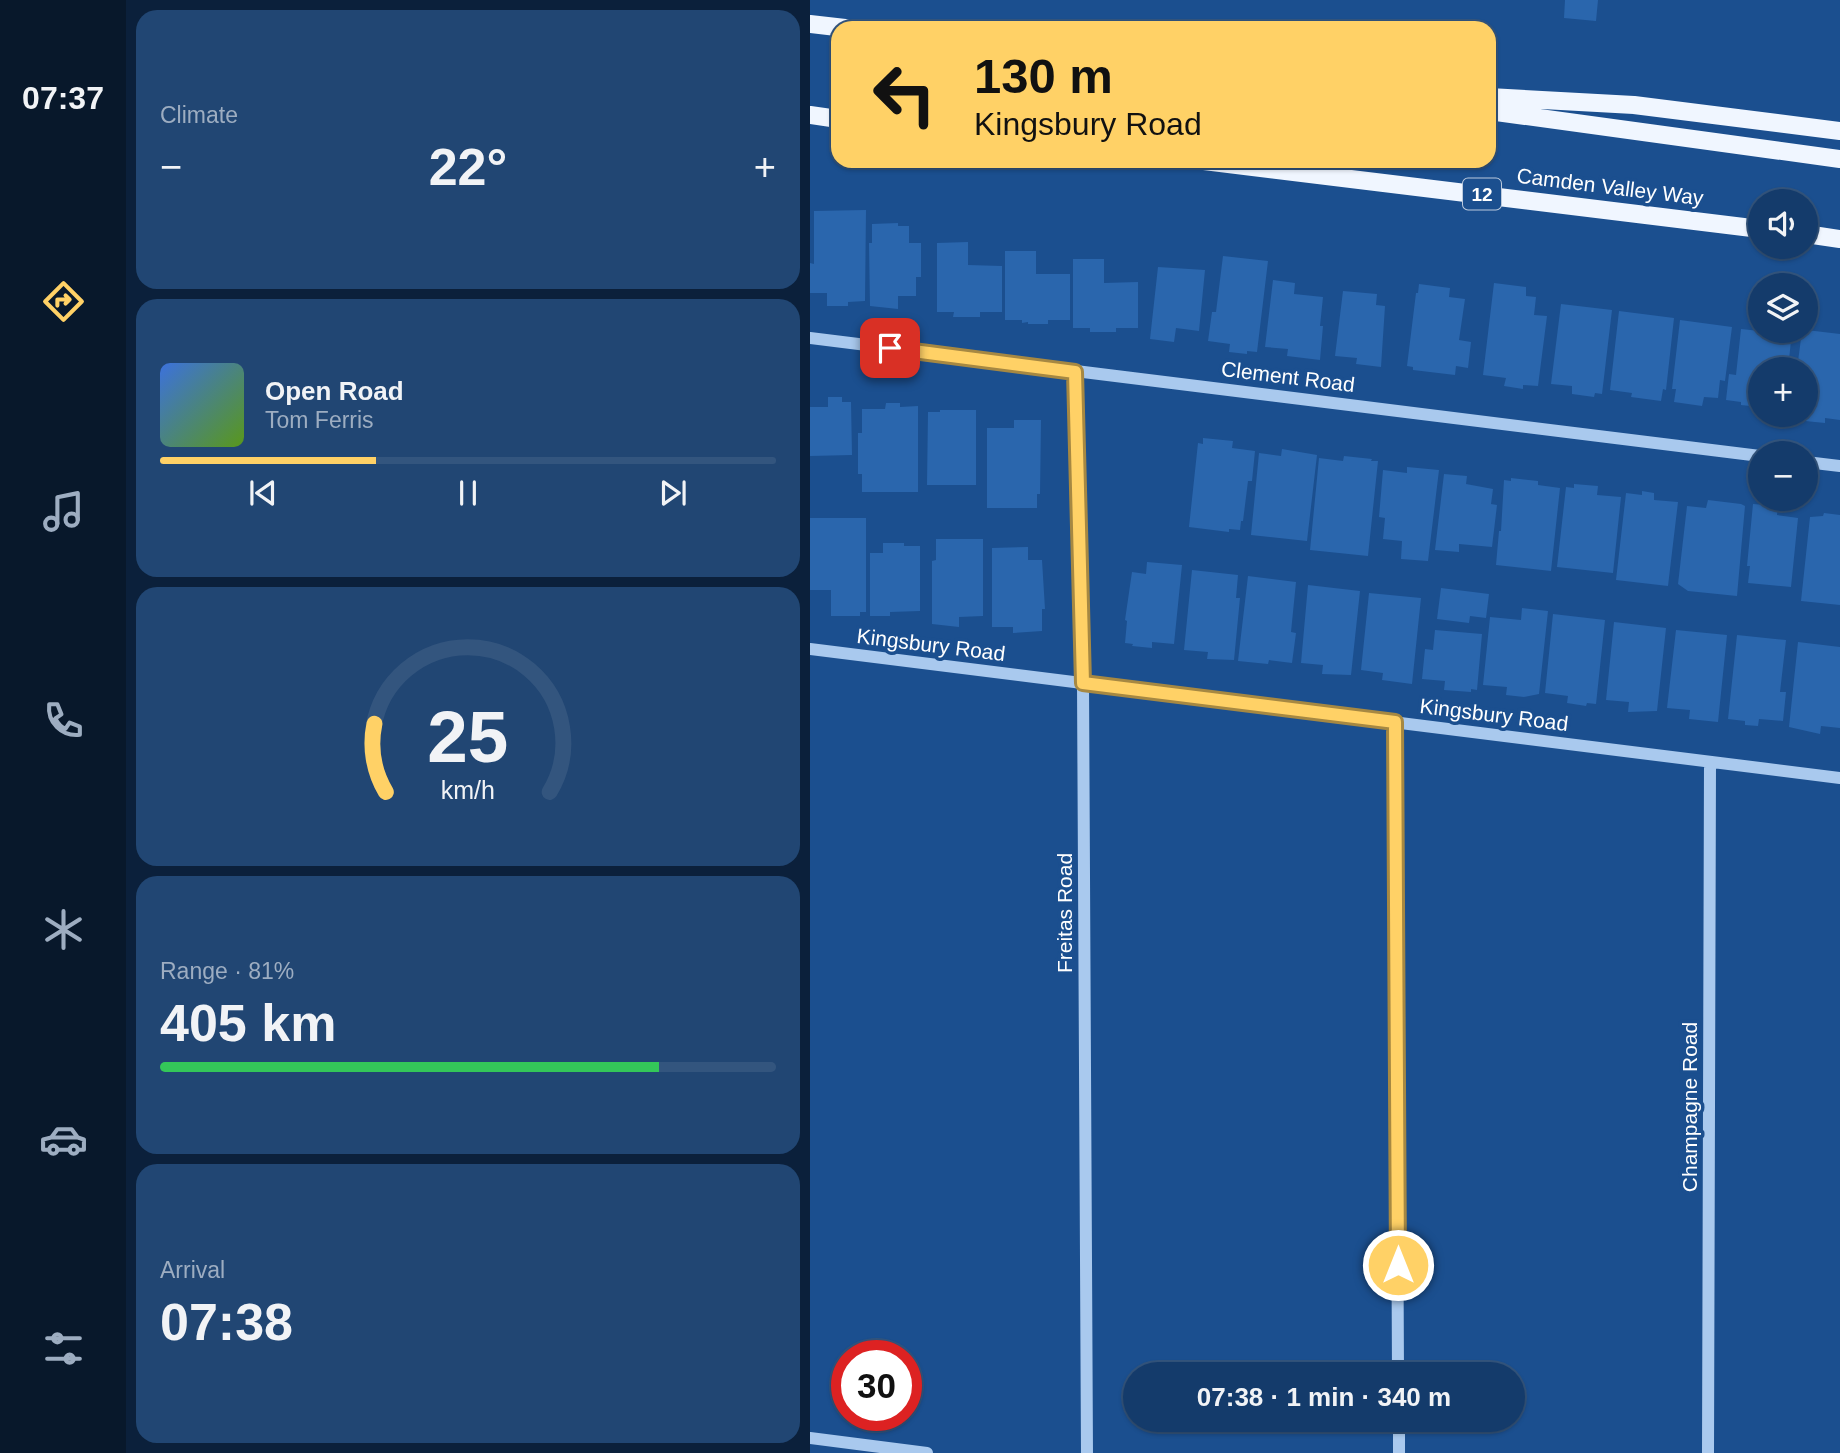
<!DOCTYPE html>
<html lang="en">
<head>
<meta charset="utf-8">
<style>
	:root { --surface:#143b6b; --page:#214673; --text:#f1f3f6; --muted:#9dadc1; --line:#33557e; --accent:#ffd166 }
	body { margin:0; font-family:Arial,sans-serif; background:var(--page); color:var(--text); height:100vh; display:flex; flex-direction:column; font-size:26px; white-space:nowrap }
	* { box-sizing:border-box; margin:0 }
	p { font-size:23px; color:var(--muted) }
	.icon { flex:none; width:38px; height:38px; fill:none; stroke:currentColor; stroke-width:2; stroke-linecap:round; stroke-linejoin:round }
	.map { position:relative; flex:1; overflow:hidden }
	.details { display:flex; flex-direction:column; gap:10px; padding:10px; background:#0b203b; width:684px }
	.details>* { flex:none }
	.banner { position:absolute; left:21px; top:21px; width:665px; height:147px; border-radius:21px; box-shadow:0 2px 5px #0004,0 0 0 2px var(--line); background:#ffd166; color:#111; overflow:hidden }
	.fabs { position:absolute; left:938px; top:189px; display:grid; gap:14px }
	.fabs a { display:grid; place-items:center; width:70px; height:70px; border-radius:50%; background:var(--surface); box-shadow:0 2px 5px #0004,0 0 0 2px var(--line); font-size:35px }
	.speed { position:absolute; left:21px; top:1340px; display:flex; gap:14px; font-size:35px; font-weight:700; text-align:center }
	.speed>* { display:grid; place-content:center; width:91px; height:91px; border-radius:50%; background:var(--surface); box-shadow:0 2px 5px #0004,0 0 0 2px var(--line); line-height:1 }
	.speed .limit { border:10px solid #d22; background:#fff; color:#111 }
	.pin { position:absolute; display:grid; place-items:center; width:60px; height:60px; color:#fff; margin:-30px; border-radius:14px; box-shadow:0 4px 10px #0006 }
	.me { position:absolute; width:77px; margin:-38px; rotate:0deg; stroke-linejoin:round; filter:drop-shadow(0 0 5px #0008) }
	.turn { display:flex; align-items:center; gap:24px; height:147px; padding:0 28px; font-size:32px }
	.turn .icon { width:91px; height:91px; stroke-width:2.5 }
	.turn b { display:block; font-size:49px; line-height:60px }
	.big { font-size:52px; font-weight:700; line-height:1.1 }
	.details .widget { flex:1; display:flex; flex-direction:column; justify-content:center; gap:10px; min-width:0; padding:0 24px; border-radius:21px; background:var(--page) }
	.details .dial { align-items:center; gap:0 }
	.dial svg { height:182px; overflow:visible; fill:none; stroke:var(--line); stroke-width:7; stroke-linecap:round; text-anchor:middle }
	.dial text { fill:var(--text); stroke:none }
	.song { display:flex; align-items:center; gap:21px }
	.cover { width:84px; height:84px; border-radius:10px; background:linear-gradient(135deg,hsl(220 70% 55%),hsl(90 70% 35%)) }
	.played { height:7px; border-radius:4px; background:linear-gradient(90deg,var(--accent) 35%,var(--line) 35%) }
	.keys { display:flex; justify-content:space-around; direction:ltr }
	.heat { display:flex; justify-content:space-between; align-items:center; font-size:38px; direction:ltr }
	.charge { height:10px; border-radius:5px; background:linear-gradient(90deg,#34c759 81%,var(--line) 0) }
	.trip { position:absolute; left:313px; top:1362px; width:402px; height:70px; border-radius:35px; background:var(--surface); box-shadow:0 2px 5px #0004,0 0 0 2px var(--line); font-weight:700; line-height:70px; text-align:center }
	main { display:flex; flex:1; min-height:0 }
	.tabs { display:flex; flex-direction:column; width:126px; justify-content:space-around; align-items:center; background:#08182b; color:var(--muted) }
	.tabs .icon { width:49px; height:49px }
	.tabs .current { color:var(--accent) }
	.tabs b { font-size:32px; color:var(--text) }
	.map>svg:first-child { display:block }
	.building { fill:#2a66ad }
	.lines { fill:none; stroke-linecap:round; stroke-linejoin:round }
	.minor { stroke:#a9c9ee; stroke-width:12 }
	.major { stroke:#f0f6ff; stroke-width:18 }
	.route-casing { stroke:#a68842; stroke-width:18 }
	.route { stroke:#ffd166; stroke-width:12 }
	.labels { text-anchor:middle; stroke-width:7; stroke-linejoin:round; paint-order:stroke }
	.shield { fill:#1b4f8f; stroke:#bbcadd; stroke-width:2 }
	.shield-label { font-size:19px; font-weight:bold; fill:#fff }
	.street-label { font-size:21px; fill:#fff; stroke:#1b4f8f }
</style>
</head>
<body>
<main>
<nav class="tabs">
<b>07:37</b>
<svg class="icon current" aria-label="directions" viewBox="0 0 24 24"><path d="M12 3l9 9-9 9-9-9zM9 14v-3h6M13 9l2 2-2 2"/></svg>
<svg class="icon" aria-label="music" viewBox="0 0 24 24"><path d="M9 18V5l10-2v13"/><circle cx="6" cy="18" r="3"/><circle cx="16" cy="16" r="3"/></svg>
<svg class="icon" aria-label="phone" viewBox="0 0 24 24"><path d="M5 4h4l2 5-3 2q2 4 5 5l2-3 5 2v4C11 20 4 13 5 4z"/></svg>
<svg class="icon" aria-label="climate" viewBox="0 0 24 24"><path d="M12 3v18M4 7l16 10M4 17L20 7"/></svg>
<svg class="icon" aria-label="car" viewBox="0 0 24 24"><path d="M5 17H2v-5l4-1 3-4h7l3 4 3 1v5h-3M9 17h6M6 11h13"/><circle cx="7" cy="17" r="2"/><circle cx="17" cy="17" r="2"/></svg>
<svg class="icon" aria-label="filters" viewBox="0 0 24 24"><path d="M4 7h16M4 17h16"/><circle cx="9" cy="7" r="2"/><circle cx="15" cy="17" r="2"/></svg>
</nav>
<section class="details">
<div class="widget"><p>Climate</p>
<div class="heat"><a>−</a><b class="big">22°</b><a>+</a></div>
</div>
<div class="widget">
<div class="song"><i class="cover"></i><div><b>Open Road</b><p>Tom Ferris</p></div></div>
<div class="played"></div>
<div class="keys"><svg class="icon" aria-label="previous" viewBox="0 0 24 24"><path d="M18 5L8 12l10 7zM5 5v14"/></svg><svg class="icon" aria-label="pause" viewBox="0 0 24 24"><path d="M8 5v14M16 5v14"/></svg><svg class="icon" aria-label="next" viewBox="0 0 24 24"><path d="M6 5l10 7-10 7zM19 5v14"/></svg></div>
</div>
<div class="widget dial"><svg viewBox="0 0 100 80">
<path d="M14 69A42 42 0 1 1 86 69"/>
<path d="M14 69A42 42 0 0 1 9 39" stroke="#ffd166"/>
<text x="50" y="56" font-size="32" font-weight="700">25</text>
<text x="50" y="72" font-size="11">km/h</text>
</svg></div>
<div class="widget"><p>Range · 81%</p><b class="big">405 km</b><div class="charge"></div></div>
<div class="widget"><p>Arrival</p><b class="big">07:38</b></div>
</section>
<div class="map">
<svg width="1030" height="1453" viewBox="0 0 1030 1453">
	<rect width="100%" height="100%" fill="#1b4f8f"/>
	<!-- building -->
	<path class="building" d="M755 0H788L786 21 754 18Z
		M56 210 55 301 38 302V306H17V293H0V263L4 264V211Z
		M88 223V226H99V243H111V277H106V296H88V309L60 306 59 243H62V224Z
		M158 242V265L192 266V312H170V317H143L144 312H127V243Z
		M195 251H226V274H260V320H238V324H218V322L212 323V320H195Z
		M413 256 458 261 447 352 437 351V354L419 352 420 344 398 341 402 312H406Z
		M263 259H294V283L328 282V328H306V332H280V328H263Z
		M348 267 395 270 389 331 366 328 364 342 340 339Z
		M463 280 485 283 484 294 513 297 510 326H513L510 360 477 356 478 349 455 347Z
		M684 283 716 287V296L726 297 724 315 737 316 728 386 713 385V389L694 386 696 378 673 375Z
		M609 284 640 288 639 297 655 299 649 340 661 342 658 368 646 366 645 375 603 370V367L597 366 606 293H608Z
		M533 291 567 294 566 305 575 306 571 367 546 364 547 358 525 356Z
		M751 304 802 310 792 394 785 393 784 397 762 394V386L741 384Z
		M809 311 864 318 856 390 853 389 851 401 821 397 822 393 800 390Z
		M870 320 922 327 915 381 910 380 908 398 894 397 892 406 864 402 866 389H862Z
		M931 329 959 332V338L981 341 978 369H950L949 407 931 405V402L916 400 919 374 926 375Z
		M996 330 1030 334V420L1015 418V423L995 421 996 369H987L992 331Z
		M18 397H32V402H41L42 455 0 456V407H18Z
		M76 403H90V407L108 406V492H52V474H48V433H52V409H75Z
		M130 410H166V485H117L118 412H130Z
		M204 420H231L230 494H227V508H177V428H204Z
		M393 438 423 441 422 448 445 451 442 481H438L433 521H431L430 530 419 529V532L379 527 388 443 393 444Z
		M472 449 507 455 497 541 441 535 449 453 471 456Z
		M534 456 562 459 561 461H568L558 556 500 550 509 458 533 461Z
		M597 467 629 470 618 561 591 559 592 541 573 539 575 518 569 517 573 470 597 473Z
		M634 474 657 476 656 484 683 489 681 504 687 505 682 547 649 544V552L625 550Z
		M701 478 728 481V485L750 488 741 571 686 565 689 531H691L694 480 701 481Z
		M764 484 788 486 787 495 811 497 803 573 747 567 756 487 764 488Z
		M832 491 844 493V500L868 502 858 586 806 580 816 493 832 495Z
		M898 500 931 504 935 506 927 596 878 591 868 584 877 506 896 508Z
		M943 504 968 506 967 515 988 518 981 587 938 583 940 566H937Z
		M1014 513 1030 515V605L991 601 1000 517 1013 516Z
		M0 518H56V612H50V616H21V590H0Z
		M126 539H173V616L149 617V627L122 624V561L126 560Z
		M73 543H94V546H110V611L80 612V616H60V553H73Z
		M218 547V560H232L235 609H232V631L203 633V627H182V548Z
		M337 562 372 565 364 644 342 642V648L322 646 323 644 315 643 317 621 315 620 322 572 336 574Z
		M382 570 428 575 426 598H430L424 660 397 659 398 652 374 650Z
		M438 576 486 582 481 632 486 633 482 663 459 660 458 664 428 661Z
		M498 585 550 591 541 675 512 674 513 665 491 663Z
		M631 588 679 594 676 618 660 616 659 623 627 619Z
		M559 593 611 598 602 684 572 680 573 673 551 670Z
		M712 608 738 611 729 694 714 697 696 695 697 687 673 685 680 617 711 620Z
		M743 614 795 620 786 704 777 703 776 706 757 703 758 696 735 693Z
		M804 622 856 628 847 711 818 712 819 702 796 700Z
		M625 630 672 634 667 690 661 689V692L634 690 635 681 612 679 615 649 623 650Z
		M866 630 917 635 908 722 879 719 880 710 857 708Z
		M927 635 976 640 970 692H976L973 721 949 719 948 726 935 725V721L918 719Z
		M988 642 1030 647V728L1011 726 1010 734 979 727Z"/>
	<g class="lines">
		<!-- minor -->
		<path class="minor" d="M0 338 950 456
			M265 372 273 683 277 1453
			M996 462 1030 466
			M0 649 1030 778
			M585 722 588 1374
			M589 1419V1453
			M0 1438 117 1453
			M898 1453 900 762"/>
		<!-- major -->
		<path class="major" d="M0 24 35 28
			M679 97 824 105 1030 131
			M679 111 1030 159
			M0 115 28 119
			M394 161 950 229
			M996 234 1030 239"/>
	</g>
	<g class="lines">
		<!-- route casing -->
		<g class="route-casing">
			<path id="route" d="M80 348 265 372 273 683 585 722 588 1265"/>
		</g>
		<!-- route -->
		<use href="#route" class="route"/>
	</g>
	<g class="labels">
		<!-- shield labels -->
		<rect class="shield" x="653" y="178.5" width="38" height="31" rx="5"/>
		<g class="shield-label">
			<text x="672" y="201">12</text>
		</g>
		<!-- street labels -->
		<g class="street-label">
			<text transform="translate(800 187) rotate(7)" y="7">Camden Valley Way</text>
			<text transform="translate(478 377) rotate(7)" y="7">Clement Road</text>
			<text transform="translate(121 645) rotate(7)" y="7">Kingsbury Road</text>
			<text transform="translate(684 715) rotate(7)" y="7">Kingsbury Road</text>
			<text transform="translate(255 913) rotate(-90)" y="7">Freitas Road</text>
			<text transform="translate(880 1107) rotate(-90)" y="7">Champagne Road</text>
		</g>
	</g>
</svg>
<div class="fabs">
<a><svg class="icon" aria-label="sound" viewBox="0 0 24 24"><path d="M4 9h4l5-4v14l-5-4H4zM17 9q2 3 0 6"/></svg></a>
<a><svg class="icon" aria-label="layers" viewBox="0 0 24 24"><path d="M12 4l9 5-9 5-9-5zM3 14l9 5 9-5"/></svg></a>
<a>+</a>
<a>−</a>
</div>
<div class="speed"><div class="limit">30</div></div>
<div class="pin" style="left:80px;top:348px;background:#d93025"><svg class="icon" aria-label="arrive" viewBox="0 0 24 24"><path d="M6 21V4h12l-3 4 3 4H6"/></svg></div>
<svg class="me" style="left:588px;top:1265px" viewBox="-20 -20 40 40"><circle r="17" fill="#ffd166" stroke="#fff" stroke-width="3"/><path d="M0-11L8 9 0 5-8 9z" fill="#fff"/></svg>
<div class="trip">07:38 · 1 min · 340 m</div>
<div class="banner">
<div class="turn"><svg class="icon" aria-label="left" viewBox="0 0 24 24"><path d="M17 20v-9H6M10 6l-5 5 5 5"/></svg><div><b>130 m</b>Kingsbury Road</div></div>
</div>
</div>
</main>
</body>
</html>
